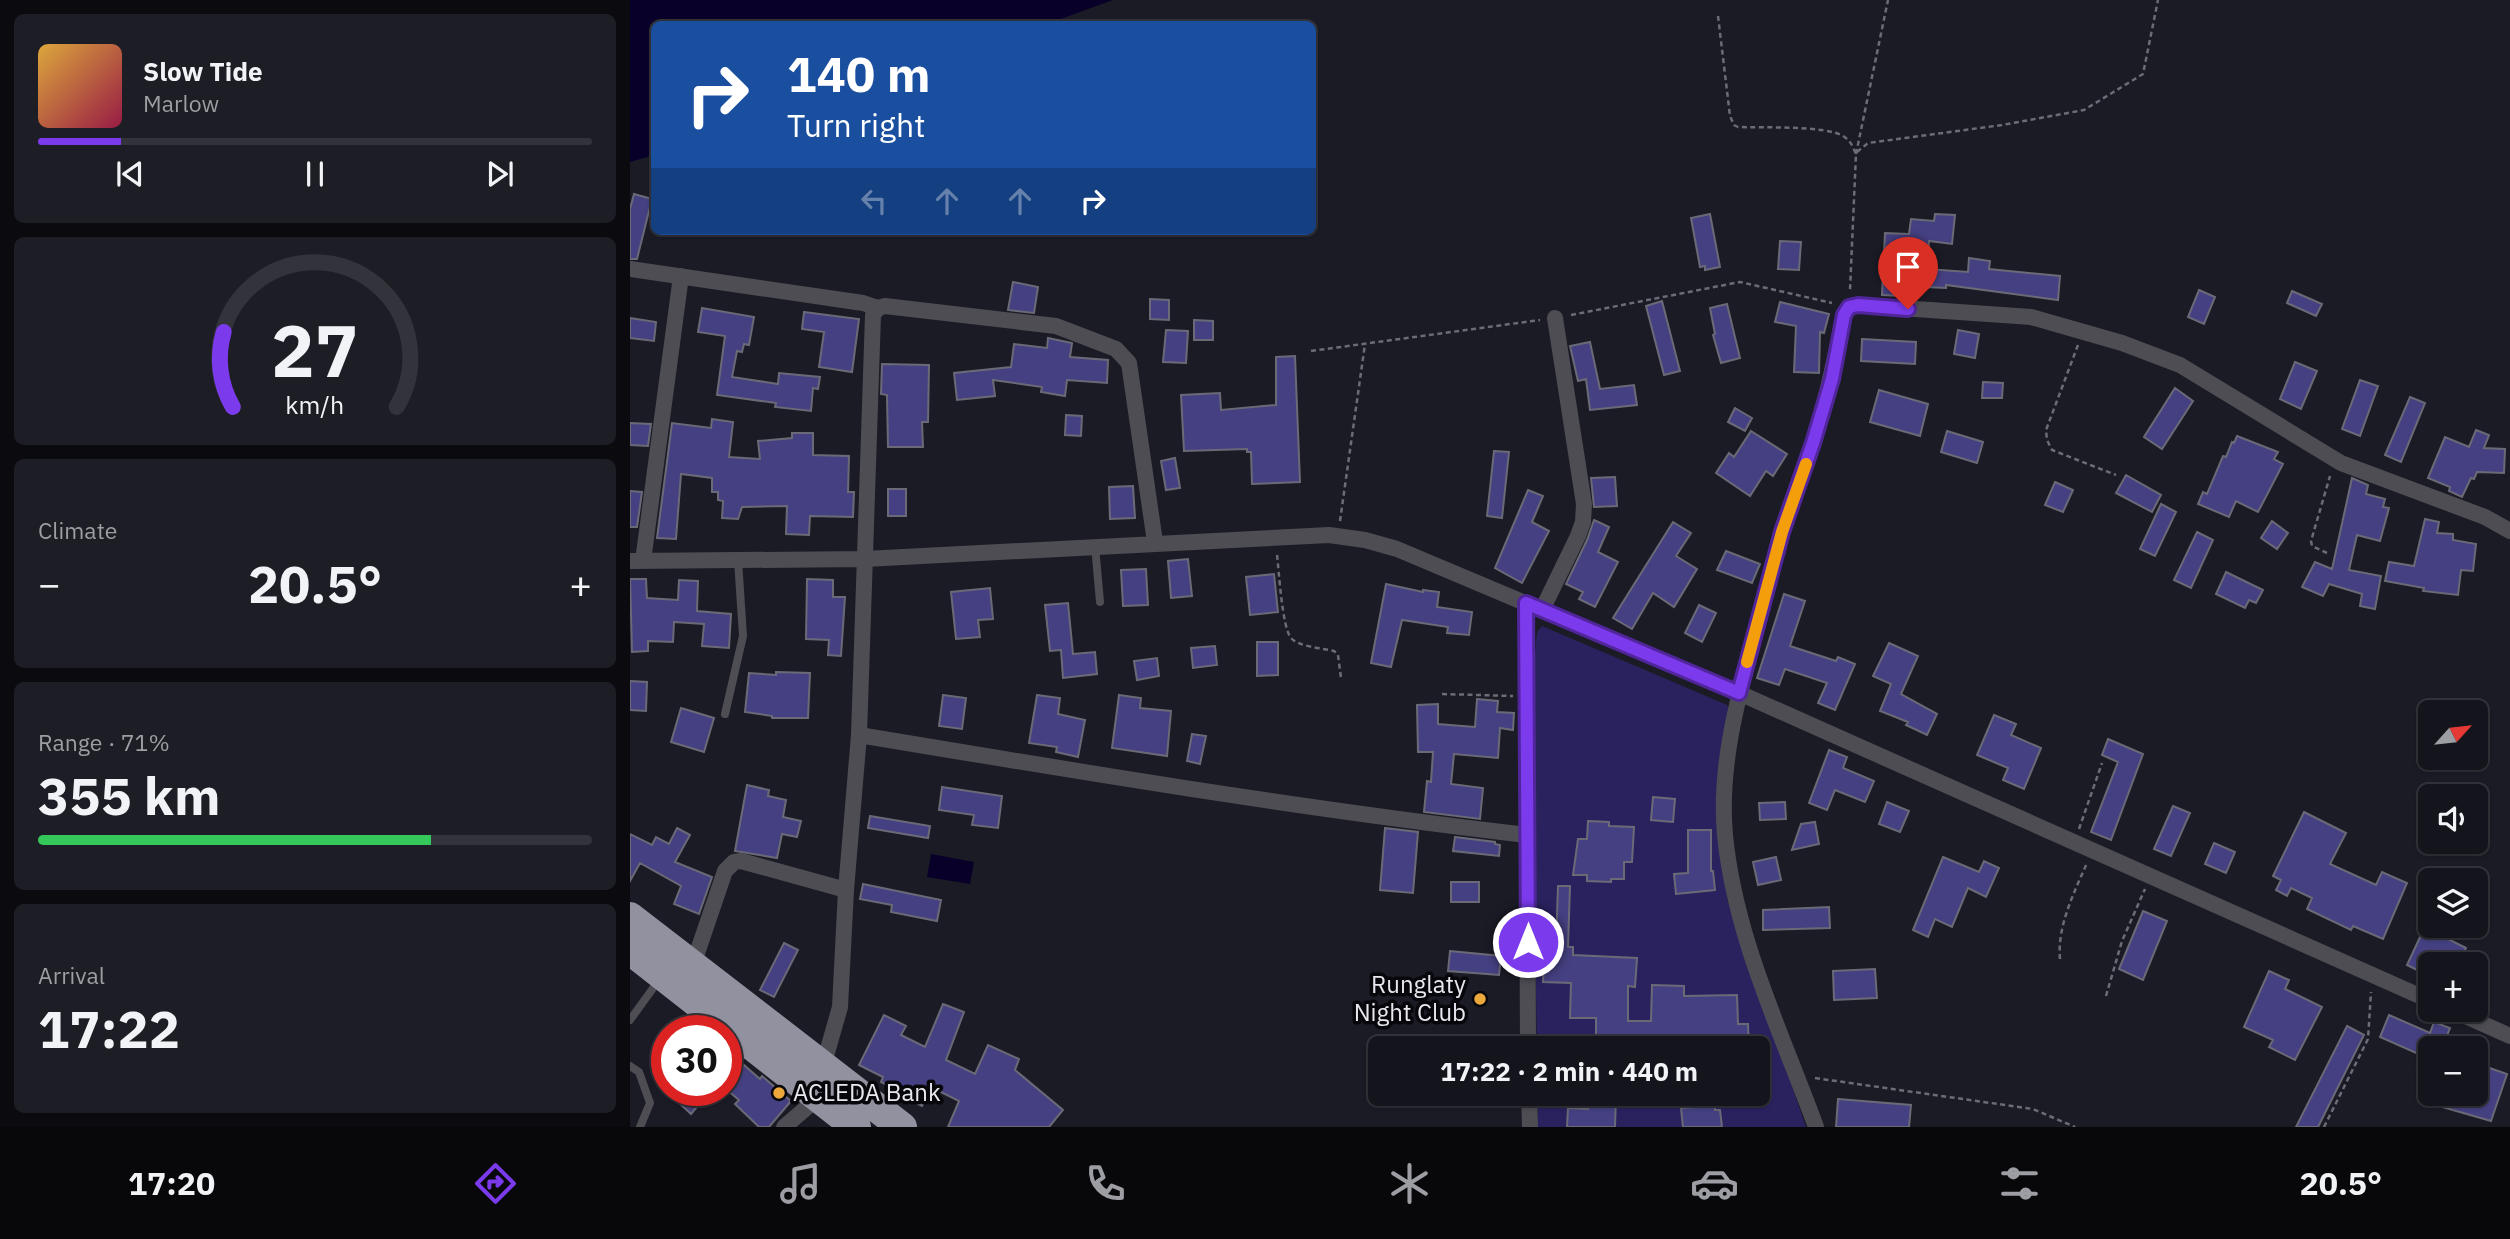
<!DOCTYPE html>
<html lang="en">
<head>
<meta charset="utf-8">
<style>
	:root { --surface:#14141c; --page:#1d1d25; --text:#f1f3f6; --muted:#9d9ea3; --line:#33333b; --accent:#7c3aed }
	body { margin:0; font-family:"IBM Plex Sans",sans-serif; background:var(--page); color:var(--text); height:100vh; display:flex; flex-direction:column; font-size:26px; white-space:nowrap }
	* { box-sizing:border-box; margin:0 }
	p { font-size:23px; color:var(--muted) }
	.icon { flex:none; width:38px; height:38px; fill:none; stroke:currentColor; stroke-width:2; stroke-linecap:round; stroke-linejoin:round }
	.map { position:relative; flex:1; overflow:hidden }
	.sheet { display:flex; flex-direction:column; gap:14px; padding:14px; background:#0b0b0f; width:630px }
	.sheet>* { flex:none }
	.guide { position:absolute; left:21px; top:21px; width:665px; height:214px; border-radius:10px; box-shadow:0 2px 5px #0004,0 0 0 2px var(--line); background:#1a4fa0; color:#fff; overflow:hidden }
	.needle { width:46px; rotate:63deg }
	.controls { position:absolute; left:1788px; top:700px; display:grid; gap:14px }
	.controls a { display:grid; place-items:center; width:70px; height:70px; border-radius:10px; background:var(--surface); box-shadow:0 2px 5px #0004,0 0 0 2px var(--line); font-size:35px }
	.speed { position:absolute; left:21px; top:1015px; display:flex; gap:14px; font-size:35px; font-weight:700; text-align:center }
	.speed>* { display:grid; place-content:center; width:91px; height:91px; border-radius:50%; background:var(--surface); box-shadow:0 2px 5px #0004,0 0 0 2px var(--line); line-height:1 }
	.speed .limit { border:10px solid #d22; background:#fff; color:#111 }
	.pin { position:absolute; display:grid; place-items:center; width:60px; height:60px; color:#fff; margin:-72px -30px; border-radius:50% 50% 50% 0; rotate:-45deg; box-shadow:0 0 7px #0007 }
	.pin .icon { rotate:45deg }
	.me { position:absolute; width:77px; margin:-38px; rotate:0deg; stroke-linejoin:round; filter:drop-shadow(0 0 5px #0008) }
	.turn { display:flex; align-items:center; gap:24px; height:147px; padding:0 21px; font-size:32px }
	.turn .icon { width:91px; height:91px; stroke-width:2.5 }
	.turn b { display:block; font-size:49px; line-height:60px }
	.lanes { display:flex; align-items:center; height:66px; padding:0 21px; background:#0003; justify-content:center; gap:35px; direction:ltr }
	.lanes .off { opacity:.35 }
	.big { font-size:52px; font-weight:800; line-height:1.1 }
	.sheet .tile { flex:1; display:flex; flex-direction:column; justify-content:center; gap:10px; min-width:0; padding:0 24px; border-radius:10px; background:var(--page) }
	.sheet .dial { align-items:center; gap:0 }
	.dial svg { height:182px; overflow:visible; fill:none; stroke:var(--line); stroke-width:7; stroke-linecap:round; text-anchor:middle }
	.dial text { fill:var(--text); stroke:none }
	.song { display:flex; align-items:center; gap:21px }
	.cover { width:84px; height:84px; border-radius:10px; background:linear-gradient(135deg,hsl(40 70% 55%),hsl(340 70% 35%)) }
	.played { height:7px; border-radius:4px; background:linear-gradient(90deg,var(--accent) 15%,var(--line) 15%) }
	.keys { display:flex; justify-content:space-around; direction:ltr }
	.heat { display:flex; justify-content:space-between; align-items:center; font-size:38px; direction:ltr }
	.charge { height:10px; border-radius:5px; background:linear-gradient(90deg,#34c759 71%,var(--line) 0) }
	.trip { position:absolute; left:738px; top:1036px; width:402px; height:70px; border-radius:10px; background:var(--surface); box-shadow:0 2px 5px #0004,0 0 0 2px var(--line); font-weight:800; line-height:70px; text-align:center }
	.tabs { display:flex; height:112px; justify-content:space-around; align-items:center; background:#08080b; color:var(--muted) }
	.tabs .icon { width:49px; height:49px }
	.tabs .on { color:var(--accent) }
	.tabs b { font-size:32px; color:var(--text) }
	main { display:flex; flex:1; min-height:0 }
	.map>svg:first-child { display:block }
	.green { fill:#2a225f }
	.water { fill:#09002a }
	.building { fill:#454081; stroke:#6a6a77; stroke-width:2 }
	.lines { fill:none; stroke-linecap:round; stroke-linejoin:round }
	.path { stroke:#6c6c76; stroke-width:2.5; stroke-dasharray:5 3.5; stroke-linecap:butt }
	.lane { stroke:#4d4d53; stroke-width:8 }
	.street { stroke:#4d4d53; stroke-width:16 }
	.highway { stroke:#91919f; stroke-width:30 }
	.route-casing { stroke:#51269a; stroke-width:18 }
	.route { stroke:#7c3aed; stroke-width:12 }
	.slow { stroke:#f59e0b; stroke-width:12 }
	.poi-dot { fill:#eda83c; stroke:#07070b; stroke-width:2.5 }
	.labels { text-anchor:middle; stroke-width:7; stroke-linejoin:round; paint-order:stroke }
	.poi-label { font-size:24px; fill:#e7e8ef; stroke:#07070b; text-anchor:end }
</style>
</head>
<body>
<main>
<section class="sheet">
<div class="tile">
<div class="song"><i class="cover"></i><div><b>Slow Tide</b><p>Marlow</p></div></div>
<div class="played"></div>
<div class="keys"><svg class="icon" aria-label="previous" viewBox="0 0 24 24"><path d="M18 5L8 12l10 7zM5 5v14"/></svg><svg class="icon" aria-label="pause" viewBox="0 0 24 24"><path d="M8 5v14M16 5v14"/></svg><svg class="icon" aria-label="next" viewBox="0 0 24 24"><path d="M6 5l10 7-10 7zM19 5v14"/></svg></div>
</div>
<div class="tile dial"><svg viewBox="0 0 100 80">
<path d="M14 69A42 42 0 1 1 86 69"/>
<path d="M14 69A42 42 0 0 1 10 36" stroke="#7c3aed"/>
<text x="50" y="56" font-size="32" font-weight="700">27</text>
<text x="50" y="72" font-size="11">km/h</text>
</svg></div>
<div class="tile"><p>Climate</p>
<div class="heat"><a>−</a><b class="big">20.5°</b><a>+</a></div>
</div>
<div class="tile"><p>Range · 71%</p><b class="big">355 km</b><div class="charge"></div></div>
<div class="tile"><p>Arrival</p><b class="big">17:22</b></div>
</section>
<div class="map">
<svg width="1880" height="1127" viewBox="0 0 1880 1127">
	<rect width="100%" height="100%" fill="#1b1b26"/>
	<!-- green -->
	<path class="green" d="M912 626 1097 705 1099 709 1087 822 1097 898 1176 1127H908V1094H1129V1048H907L901 699 907 632Z"/>
	<!-- water -->
	<path class="water" d="M0 0H483L417 24H24V155L0 162Z
		M301 854 344 862 340 884 297 877Z"/>
	<!-- building -->
	<path class="building" d="M4 194 22 199 7 259H0V209Z
		M1080 214 1090 267 1075 270V266L1070 267 1061 218Z
		M1305 214 1325 215 1322 244 1299 241 1296 280 1273 278 1272 296 1252 295 1255 233 1279 234 1281 219 1304 221Z
		M1150 241 1171 242 1169 270 1148 269Z
		M1339 258 1360 261 1359 269 1430 276 1428 300 1316 285V288L1296 287 1298 269 1338 272Z
		M383 282 408 287 404 313 378 310Z
		M1569 290 1585 297 1574 324 1558 317Z
		M1662 291 1692 304 1686 316 1657 303Z
		M520 299 539 300V320L520 319Z
		M1032 301 1050 371 1034 375 1016 306Z
		M1150 302 1199 314 1194 333 1190 332 1189 373 1164 372 1166 326 1145 322Z
		M1097 304 1110 358 1091 363 1083 335 1085 334 1080 308Z
		M72 308 124 317 119 345 114 344 112 352 107 351 102 377 148 384 149 373 190 377 188 389 183 388 181 411 145 407 146 403 87 395 95 336 68 332Z
		M174 312 229 319 222 372 189 367 194 332 172 329Z
		M0 318 26 322 24 341 0 338Z
		M564 320 583 321V340H564Z
		M536 330 558 331 556 363 533 362Z
		M1328 330 1349 334 1345 358 1324 354Z
		M418 338 442 343 440 357 478 360 477 383 437 380 435 396 411 392 412 387 363 380 365 396 327 400 324 373 381 367 384 344 417 348Z
		M1232 339 1286 342 1285 364 1231 361Z
		M960 342 970 389 1004 385 1007 405 960 410 956 379 948 381 940 346Z
		M665 356 670 482 622 484 621 452H617V449L554 451 551 395 590 393 591 410 646 405V357Z
		M1665 362 1687 371 1671 409 1650 399Z
		M252 364 299 365 298 422H292L293 447H258L257 395 251 394Z
		M1730 380 1748 386 1730 436 1712 429Z
		M1353 382 1373 383 1372 398H1352Z
		M1545 388 1563 401 1532 449 1514 437Z
		M1249 390 1298 404 1290 436 1240 422Z
		M1780 397 1795 403 1771 462 1755 455Z
		M1105 408 1122 418 1115 431 1098 422Z
		M436 415 452 416 451 436 435 435Z
		M82 419 103 422 99 457 130 459 128 441 162 438V433H183V455L219 456 218 492H224L223 517 180 516 179 535 156 534 157 506 112 507 108 519 92 518 93 501 88 500V492H82V478L51 474 46 539 27 538 42 423 81 428Z
		M0 423 21 424 18 446 0 445Z
		M1846 430 1859 435 1854 448 1875 449 1874 473 1847 472 1844 479 1841 478 1832 497 1819 491 1820 487 1798 478 1815 437 1839 447Z
		M1121 431 1157 454 1143 476 1136 471 1120 496 1086 473 1099 453 1104 457Z
		M1317 431 1353 442 1347 463 1311 452Z
		M1607 436 1648 452 1644 459 1653 464 1628 512 1606 501 1599 517 1568 504 1573 492 1577 494 1593 456 1596 457 1602 442 1604 443Z
		M864 451 879 452 872 518 857 516Z
		M545 458 550 488 536 490 531 461Z
		M1496 475 1531 495 1522 512 1486 493Z
		M985 477 987 506 964 507 961 478Z
		M1722 478 1738 485 1736 494 1755 499 1753 507 1759 508 1750 541 1727 535 1719 570 1751 576 1745 609 1730 606 1732 594 1699 584 1693 596 1672 587 1685 562 1702 569Z
		M1425 482 1443 490 1433 512 1415 505Z
		M503 486 505 518 480 519 479 487Z
		M258 489H276V516H258Z
		M898 490 913 496 902 522 919 531 892 583 865 568Z
		M0 491 12 492 7 527H0Z
		M1531 504 1546 512 1525 556 1510 549Z
		M1795 519 1809 522 1807 533 1823 534V540L1846 544 1843 571 1831 570 1828 595 1793 591 1794 588 1755 581 1759 562 1784 566Z
		M964 520 979 527 968 552 988 562 965 607 949 599 953 592 936 584 957 540Z
		M1642 521 1658 533 1647 549 1631 538Z
		M1043 522 1061 533 1046 556 1067 569 1044 607 1023 593 1002 629 983 618Z
		M1567 532 1583 540 1561 588 1544 580Z
		M1096 551 1130 564 1122 583 1087 570Z
		M558 559 562 596 541 598 538 561Z
		M516 569 518 605 493 606 491 570Z
		M1596 572 1633 590 1626 603 1619 600 1615 608 1586 594Z
		M644 574 648 612 620 615 616 577Z
		M0 579H16L17 598 48 600 49 580 68 581 67 611 101 614 99 648 72 646 74 624 44 622 43 642 18 641V651L2 652Z
		M177 579 203 580V597H215L211 656 198 655 199 640 176 639Z
		M756 584 793 592V590L809 592 807 607 842 612 839 635 817 633 818 627 772 620 761 667 741 663Z
		M360 588 363 619 348 620 350 637 326 639 321 592Z
		M1154 594 1175 601 1160 646 1206 661 1208 657 1225 664 1205 710 1188 703 1197 683 1155 669 1149 685 1127 678Z
		M438 603 443 654 465 652 467 674 433 678 431 650 420 651 415 605Z
		M1069 605 1086 613 1072 642 1055 633Z
		M627 642H648V675L627 676Z
		M1259 643 1288 656 1271 694 1307 714 1297 735 1276 725 1278 722 1250 711 1261 684 1243 676Z
		M585 646 587 665 563 668 561 648Z
		M527 658 529 676 507 680 504 661Z
		M146 672 180 673 178 718H142V716L115 712 119 673 146 675Z
		M0 681 17 682 16 711 0 710Z
		M313 695 336 698 332 729 309 726Z
		M407 695 430 698 428 714 455 720 448 757 426 752 427 747 399 743Z
		M489 695 511 698 510 708 541 711 537 756 482 748Z
		M847 699 868 701 867 712 884 713 883 730 870 728 868 758 824 754 821 784 853 788 850 819 794 812 797 781 801 782 803 752H788L787 705 808 704V724L845 727Z
		M51 708 84 718 74 752 41 742Z
		M1364 715 1386 724 1381 735 1411 748 1394 789 1373 780 1378 768 1347 755Z
		M562 734 576 736 570 764 557 761Z
		M1478 739 1513 754 1481 840 1461 832 1488 762 1472 755Z
		M1199 750 1217 757 1213 768 1244 781 1235 802 1205 790 1197 810 1179 803Z
		M117 785 139 790 138 796 156 800 153 817 171 821 167 837 152 834 147 858 105 851Z
		M312 787 372 796 368 828 342 825 344 815 309 810Z
		M1023 797 1045 799 1043 822 1021 820Z
		M1155 802 1156 819 1130 820 1129 803Z
		M1257 802 1279 811 1270 832 1249 824Z
		M1543 806 1560 813 1541 856 1524 849Z
		M1674 812 1716 833 1700 864 1746 885 1752 872 1777 883 1753 939 1723 926 1721 930 1677 909 1682 898 1661 888 1657 896 1646 890 1651 880 1643 876Z
		M240 816 300 826 298 838 238 828Z
		M958 821 979 822V826L1004 827 1002 862H994V879H981V882L957 881V875H943L948 839H957Z
		M1185 822 1189 844 1162 850 1171 824Z
		M47 828 60 835 45 862 82 877 69 914 44 904 51 886 10 863 0 881V834L22 845 26 837 39 844Z
		M755 828 788 832 783 893 750 890Z
		M1058 830H1081V871H1083L1085 890 1046 894 1044 874 1058 873Z
		M825 837 865 842V844L870 845 869 856 823 851Z
		M1584 843 1605 852 1596 873 1575 864Z
		M1146 857 1151 880 1128 885 1123 862Z
		M1313 857 1349 872 1354 861 1369 868 1356 897 1338 888 1322 927 1305 919 1298 937 1283 930Z
		M821 882H849V902H821Z
		M233 884 311 900 307 921 261 912 262 905 230 899Z
		M928 886H940L938 947H943V955L1007 958 1005 987 998 986V1021H1021L1022 985 1054 986V996L1107 995 1108 1024H1118L1119 1048H1084V1046H1067V1038H1034L1033 1048H990V1044H973V1038H966V1018H940L941 983 913 982 915 945 926 946Z
		M1199 907 1200 928 1133 930V910Z
		M1513 911 1537 921 1513 980 1489 969Z
		M1798 920 1801 921V926H1810L1822 931 1818 939 1836 948 1828 964H1801V977L1777 965Z
		M154 943 168 950 144 997 130 990Z
		M820 951 871 956 869 975 818 971Z
		M1245 969 1247 998 1204 1000 1203 971Z
		M1639 971 1659 980 1655 989 1692 1007 1665 1060 1639 1047 1643 1040 1614 1027Z
		M313 1004 334 1012 316 1060 345 1074 358 1045 389 1059 385 1070 433 1110 419 1127H318L329 1101 301 1087 292 1106 273 1097 274 1094 251 1082 253 1077 229 1065 254 1015 276 1026 271 1035 295 1047Z
		M1759 1015 1800 1033 1804 1022 1820 1028 1812 1048H1801V1072L1787 1067 1791 1055 1750 1037Z
		M1717 1026 1734 1035 1688 1127H1666Z
		M114 1065 130 1079 132 1076 161 1101 139 1127H129L105 1104 109 1100 96 1089Z
		M1854 1066 1877 1074 1861 1121 1809 1106 1814 1094H1846Z
		M57 1090H81L61 1114 47 1101Z
		M957 1094H986L985 1127H937L938 1108 958 1109Z
		M1208 1099 1281 1105 1279 1127H1206Z
		M1085 1106V1110H1090L1092 1127H1053L1051 1108Z"/>
	<g class="lines">
		<!-- path -->
		<path class="path" d="M1088 16 1100 116 1104 125 1108 127C1132 128 1194 125 1213 136 1221 141 1222 145 1226 154L1220 290
			M1227 152 1238 143 1372 125 1454 110 1513 74 1528 0
			M1226 154 1258 0
			M941 315 1110 282 1202 303
			M1448 345 1416 430 1417 440 1422 450 1486 475
			M681 351 910 320
			M710 521 735 344
			M1697 553 1682 546 1681 541 1700 476
			M647 555C649 571 652 627 661 638 669 647 692 648 704 651L708 655 711 678
			M812 694 883 696
			M1449 829 1472 763
			M1430 959C1427 926 1444 893 1457 863
			M1476 996 1492 941 1515 889
			M1185 1078 1403 1109 1445 1127
			M1694 1127 1738 1039 1741 992"/>
		<!-- lane -->
		<path class="lane" d="M465 546 470 602
			M95 714 113 636 108 560
			M0 1020 29 980
			M0 1066 9 1072 20 1103 10 1127"/>
		<!-- street -->
		<path class="street" d="M0 269 233 303 248 308 255 306 426 326 486 349 499 363 525 542
			M0 561 235 559 699 535 735 540 767 549 1109 693 1801 1001
			M13 561 51 276
			M896 603 898 1048
			M912 610 948 536 953 522 954 504 925 318
			M229 735C451 772 673 809 897 835
			M63 965 95 871 104 862 111 861 216 890
			M1822 1010 1880 1036
			M192 1070 210 1007 216 890 229 735 243 315 248 308
			M899 1094 900 1127
			M154 1127 189 1097V1093
			M1186 1127C1151 1031 1105 938 1095 835 1089 770 1106 704 1123 642 1132 606 1141 570 1151 534 1160 503 1173 474 1183 444 1196 401 1205 359 1214 315L1219 307 1228 305 1401 317 1492 343 1550 365 1711 463 1855 517 1880 531"/>
		<!-- highway -->
		<path class="highway" d="M0 917 272 1127
			M0 950 226 1127"/>
	</g>
	<g class="lines">
		<!-- route casing -->
		<g class="route-casing">
			<path id="route" d="M898 942 896 603 1109 693 1152 532 1183 443 1202 379 1214 315 1219 307 1228 305 1278 309"/>
		</g>
		<!-- route -->
		<use href="#route" class="route"/>
		<!-- slow -->
		<path class="slow" d="M1117 662 1152 532 1176 464"/>
	</g>
	<!-- markers -->
	<g class="poi-dot">
		<circle cx="850" cy="999" r="7"/>
		<circle cx="149" cy="1093" r="7"/>
	</g>
	<g class="labels">
		<!-- poi labels -->
		<g class="poi-label">
			<text x="836" y="993">Runglaty<tspan x="836" dy="28">Night Club</tspan></text>
			<text x="163" y="1101" text-anchor="start">ACLEDA Bank</text>
		</g>
	</g>
</svg>
<div class="controls">
<a><svg class="needle" viewBox="-14 -14 28 28"><path d="M0-13l5 13h-10z" fill="#e53935"/><path d="M0 13l5-13h-10z" fill="#9d9ea3"/></svg></a>
<a><svg class="icon" aria-label="sound" viewBox="0 0 24 24"><path d="M4 9h4l5-4v14l-5-4H4zM17 9q2 3 0 6"/></svg></a>
<a><svg class="icon" aria-label="layers" viewBox="0 0 24 24"><path d="M12 4l9 5-9 5-9-5zM3 14l9 5 9-5"/></svg></a>
<a>+</a>
<a>−</a>
</div>
<div class="speed"><div class="limit">30</div></div>
<div class="pin" style="left:1278px;top:309px;background:#d93025"><svg class="icon" aria-label="arrive" viewBox="0 0 24 24"><path d="M6 21V4h12l-3 4 3 4H6"/></svg></div>
<svg class="me" style="left:898px;top:942px" viewBox="-20 -20 40 40"><circle r="17" fill="#7c3aed" stroke="#fff" stroke-width="3"/><path d="M0-11L8 9 0 5-8 9z" fill="#fff"/></svg>
<div class="trip">17:22 · 2 min · 440 m</div>
<div class="guide">
<div class="turn"><svg class="icon" aria-label="right" viewBox="0 0 24 24"><path d="M7 20v-9h11M14 6l5 5-5 5"/></svg><div><b>140 m</b>Turn right</div></div>
<div class="lanes"><svg class="icon off" aria-label="left" viewBox="0 0 24 24"><path d="M17 20v-9H6M10 6l-5 5 5 5"/></svg><svg class="icon off" aria-label="ahead" viewBox="0 0 24 24"><path d="M12 20V5M6 11l6-6 6 6"/></svg><svg class="icon off" aria-label="ahead" viewBox="0 0 24 24"><path d="M12 20V5M6 11l6-6 6 6"/></svg><svg class="icon" aria-label="right" viewBox="0 0 24 24"><path d="M7 20v-9h11M14 6l5 5-5 5"/></svg></div>
</div>
</div>
</main>
<nav class="tabs">
<b>17:20</b>
<svg class="icon on" aria-label="directions" viewBox="0 0 24 24"><path d="M12 3l9 9-9 9-9-9zM9 14v-3h6M13 9l2 2-2 2"/></svg>
<svg class="icon" aria-label="music" viewBox="0 0 24 24"><path d="M9 18V5l10-2v13"/><circle cx="6" cy="18" r="3"/><circle cx="16" cy="16" r="3"/></svg>
<svg class="icon" aria-label="phone" viewBox="0 0 24 24"><path d="M5 4h4l2 5-3 2q2 4 5 5l2-3 5 2v4C11 20 4 13 5 4z"/></svg>
<svg class="icon" aria-label="climate" viewBox="0 0 24 24"><path d="M12 3v18M4 7l16 10M4 17L20 7"/></svg>
<svg class="icon" aria-label="car" viewBox="0 0 24 24"><path d="M5 17H2v-5l4-1 3-4h7l3 4 3 1v5h-3M9 17h6M6 11h13"/><circle cx="7" cy="17" r="2"/><circle cx="17" cy="17" r="2"/></svg>
<svg class="icon" aria-label="filters" viewBox="0 0 24 24"><path d="M4 7h16M4 17h16"/><circle cx="9" cy="7" r="2"/><circle cx="15" cy="17" r="2"/></svg>
<b>20.5°</b>
</nav>
</body>
</html>
